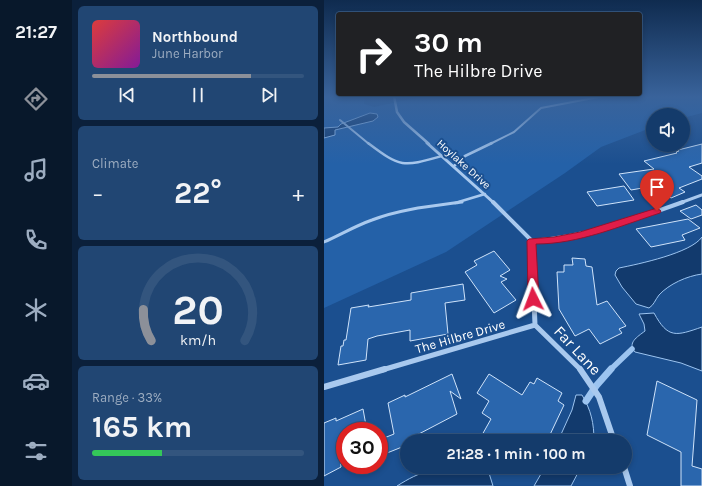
<!DOCTYPE html>
<html lang="en">
<head>
<meta charset="utf-8">
<style>
	:root { --surface:#143b6b; --page:#214673; --text:#f1f3f6; --muted:#9dadc1; --line:#33557e; --accent:#8c9099 }
	body { margin:0; font-family:Karla,sans-serif; background:var(--page); color:var(--text); height:100vh; display:flex; flex-direction:column; font-size:15px; white-space:nowrap }
	* { box-sizing:border-box; margin:0 }
	p { font-size:13px; color:var(--muted) }
	.icon { flex:none; width:22px; height:22px; fill:none; stroke:currentColor; stroke-width:2; stroke-linecap:round; stroke-linejoin:round }
	.map { position:relative; flex:1; overflow:hidden }
	.side { display:flex; flex-direction:column; gap:6px; padding:6px; background:#0b203b; width:252px }
	.side>* { flex:none }
	.hud { position:absolute; left:12px; top:12px; width:306px; height:84px; border-radius:4px; box-shadow:0 2px 6px #0003,0 0 0 1px var(--line); background:#202124; color:#fff; overflow:hidden }
	.buttons { position:absolute; left:322px; top:108px; display:grid; gap:8px }
	.buttons a { display:grid; place-items:center; width:44px; height:44px; border-radius:50%; background:var(--surface); box-shadow:0 2px 6px #0003,0 0 0 1px var(--line); font-size:20px }
	.speed { position:absolute; left:12px; top:422px; display:flex; gap:8px; font-size:20px; font-weight:700; text-align:center }
	.speed>* { display:grid; place-content:center; width:52px; height:52px; border-radius:50%; background:var(--surface); box-shadow:0 2px 6px #0003,0 0 0 1px var(--line); line-height:1 }
	.speed .limit { border:6px solid #d22; background:#fff; color:#111 }
	.pin { position:absolute; display:grid; place-items:center; width:34px; height:34px; color:#fff; margin:-41px -17px; border-radius:50% 50% 50% 0; rotate:-45deg; box-shadow:0 0 4px #0007 }
	.pin .icon { rotate:45deg }
	.me { position:absolute; width:44px; margin:-22px; rotate:357deg; stroke-linejoin:round; filter:drop-shadow(0 0 3px #0008) }
	.turn { display:flex; align-items:center; gap:14px; height:84px; padding:0 12px; font-size:18px }
	.turn .icon { width:52px; height:52px; stroke-width:2.5 }
	.turn b { display:block; font-size:28px; line-height:34px }
	.big { font-size:30px; font-weight:700; line-height:1.1 }
	.side .tile { flex:1; display:flex; flex-direction:column; justify-content:center; gap:6px; min-width:0; padding:0 14px; border-radius:6px; background:var(--page) }
	.side .dial { align-items:center; gap:0 }
	.dial svg { height:104px; overflow:visible; fill:none; stroke:var(--line); stroke-width:7; stroke-linecap:round; text-anchor:middle }
	.dial text { fill:var(--text); stroke:none }
	.song { display:flex; align-items:center; gap:12px }
	.cover { width:48px; height:48px; border-radius:6px; background:linear-gradient(135deg,hsl(0 70% 55%),hsl(290 70% 35%)) }
	.played { height:4px; border-radius:2px; background:linear-gradient(90deg,var(--accent) 75%,var(--line) 75%) }
	.keys { display:flex; justify-content:space-around; direction:ltr }
	.heat { display:flex; justify-content:space-between; align-items:center; font-size:22px; direction:ltr }
	.charge { height:6px; border-radius:3px; background:linear-gradient(90deg,#34c759 33%,var(--line) 0) }
	.trip { position:absolute; left:76px; top:434px; width:232px; height:40px; border-radius:20px; background:var(--surface); box-shadow:0 2px 6px #0003,0 0 0 1px var(--line); font-weight:700; line-height:40px; text-align:center }
	main { display:flex; flex:1; min-height:0 }
	.tab-bar { display:flex; flex-direction:column; width:72px; justify-content:space-around; align-items:center; background:#08182b; color:var(--muted) }
	.tab-bar .icon { width:28px; height:28px }
	.tab-bar .active { color:var(--accent) }
	.tab-bar b { font-size:18px; color:var(--text) }
	.map>svg:first-child { display:block }
	.green { fill:#2461a8 }
	.water { fill:#123a6d; stroke:#9cc4f0 }
	.lines { fill:none; stroke-linecap:round; stroke-linejoin:round }
	.stream-far1 { stroke:#9cc4f0; stroke-width:5.5 }
	.stream { stroke:#9cc4f0; stroke-width:7 }
	.building { fill:#2a66ad; stroke:#cfe3fa }
	.service-far2 { stroke:#a9c9ee; stroke-width:2 }
	.service-far1 { stroke:#a9c9ee; stroke-width:2.5 }
	.service { stroke:#a9c9ee; stroke-width:3 }
	.minor-far4 { stroke:#a9c9ee; stroke-width:2.5 }
	.minor-far3 { stroke:#a9c9ee; stroke-width:3 }
	.minor-far2 { stroke:#a9c9ee; stroke-width:4 }
	.minor-far1 { stroke:#a9c9ee; stroke-width:5 }
	.minor { stroke:#a9c9ee; stroke-width:6 }
	.route { fill:#e11d48; stroke:#92132f }
	.labels { text-anchor:middle; stroke-width:4; stroke-linejoin:round; paint-order:stroke }
	.far-street-label { font-size:11px; fill:#fff; stroke:#1b4f8f }
	.street-label { font-size:13px; fill:#fff; stroke:#1b4f8f }
	.near-street-label { font-size:16px; fill:#fff; stroke:#1b4f8f }
</style>
</head>
<body>
<main>
<nav class="tab-bar">
<b>21:27</b>
<svg class="icon active" aria-label="directions" viewBox="0 0 24 24"><path d="M12 3l9 9-9 9-9-9zM9 14v-3h6M13 9l2 2-2 2"/></svg>
<svg class="icon" aria-label="music" viewBox="0 0 24 24"><path d="M9 18V5l10-2v13"/><circle cx="6" cy="18" r="3"/><circle cx="16" cy="16" r="3"/></svg>
<svg class="icon" aria-label="phone" viewBox="0 0 24 24"><path d="M5 4h4l2 5-3 2q2 4 5 5l2-3 5 2v4C11 20 4 13 5 4z"/></svg>
<svg class="icon" aria-label="climate" viewBox="0 0 24 24"><path d="M12 3v18M4 7l16 10M4 17L20 7"/></svg>
<svg class="icon" aria-label="car" viewBox="0 0 24 24"><path d="M5 17H2v-5l4-1 3-4h7l3 4 3 1v5h-3M9 17h6M6 11h13"/><circle cx="7" cy="17" r="2"/><circle cx="17" cy="17" r="2"/></svg>
<svg class="icon" aria-label="filters" viewBox="0 0 24 24"><path d="M4 7h16M4 17h16"/><circle cx="9" cy="7" r="2"/><circle cx="15" cy="17" r="2"/></svg>
</nav>
<section class="side">
<div class="tile">
<div class="song"><i class="cover"></i><div><b>Northbound</b><p>June Harbor</p></div></div>
<div class="played"></div>
<div class="keys"><svg class="icon" aria-label="previous" viewBox="0 0 24 24"><path d="M18 5L8 12l10 7zM5 5v14"/></svg><svg class="icon" aria-label="pause" viewBox="0 0 24 24"><path d="M8 5v14M16 5v14"/></svg><svg class="icon" aria-label="next" viewBox="0 0 24 24"><path d="M6 5l10 7-10 7zM19 5v14"/></svg></div>
</div>
<div class="tile"><p>Climate</p>
<div class="heat"><a>−</a><b class="big">22°</b><a>+</a></div>
</div>
<div class="tile dial"><svg viewBox="0 0 100 80">
<path d="M14 69A42 42 0 1 1 86 69"/>
<path d="M14 69A42 42 0 0 1 8 45" stroke="#8c9099"/>
<text x="50" y="56" font-size="32" font-weight="700">20</text>
<text x="50" y="72" font-size="11">km/h</text>
</svg></div>
<div class="tile"><p>Range · 33%</p><b class="big">165 km</b><div class="charge"></div></div>
</section>
<div class="map">
<svg width="378" height="486" viewBox="0 0 378 486">
	<rect width="100%" height="100%" fill="#1b4f8f"/>
	<!-- green -->
	<path class="green" d="M0 96H41L40 104 50 107 101 96H378V113L359 118V115H329V127L277 147 241 173 122 252 0 308Z"/>
	<!-- water -->
	<path class="water" d="M46 113 53 114 54 117 49 121 11 130V135L0 138V128L14 127 17 124Z
		M378 237V274C363 276 345 284 335 295 331 300 330 305 325 308L312 304 298 287 291 275 292 271 295 268C315 264 367 253 378 237Z
		M330 313C344 339 352 336 378 327V371L357 363 311 352C303 343 313 337 321 331L320 324 315 314Z
		M252 395H258C267 410 270 423 270 441H234L248 410Z
		M130 467H158L165 473 169 486H73C84 479 95 473 108 470 115 468 123 471 130 467Z
		M221 467H257L247 486H210Z"/>
	<g class="lines">
		<!-- stream-far1 -->
		<path class="stream-far1" d="M286 370 308 349"/>
		<!-- stream -->
		<path class="stream" d="M262 401 272 386 287 369"/>
	</g>
	<!-- building -->
	<path class="building" d="M378 144V163L365 167 378 176V179L355 188 361 192 347 198 330 186 307 190 295 174 330 169 320 161 353 153 352 152 355 151 354 150Z
		M300 186 310 200 273 206 263 192Z
		M372 205 378 210V215L367 219 356 211Z
		M364 219 376 228 358 235 361 240 327 247 312 229Z
		M170 251 186 270 176 276 183 279 177 282 192 300 170 313 141 272 153 265 150 261Z
		M248 258 261 259 262 266 268 267 273 305 283 301 302 326 295 329 298 333 276 344 265 329 251 336 235 309 233 272H240V265H249Z
		M139 284 141 300 121 303 124 334 86 341V330L53 336 44 339 42 360 14 365 17 346H19L20 340H22L27 308 45 305 44 307 87 300V293Z
		M128 374 137 399 126 391 133 414 91 436 92 441H83V445L63 453 60 438 70 434 64 403 81 395V397Z
		M165 374 198 395 206 382 210 384 213 378 238 393 234 401 240 405 223 441H166L158 435 167 419 158 413 165 401 153 393Z
		M333 381 373 400 368 466 378 469V486H357V452L323 435Z
		M39 409 43 431H21V443L15 446 17 467 0 476V423L12 418V421Z"/>
	<g class="lines">
		<!-- service-far2 -->
		<path class="service-far2" d="M16 120 45 144
			M166 144 190 132 217 108 280 96"/>
		<!-- service-far1 -->
		<path class="service-far1" d="M44 143C77 168 79 167 118 156
			M130 166 141 156 168 143
			M131 203 161 194"/>
		<!-- service -->
		<path class="service" d="M0 242C16 235 31 226 48 220 76 209 108 206 138 202"/>
		<!-- minor-far4 -->
		<path class="minor-far4" d="M70 96 73 112 80 122 105 144"/>
		<!-- minor-far3 -->
		<path class="minor-far3" d="M103 143 170 203
			M356 203 378 195"/>
		<!-- minor-far2 -->
		<path class="minor-far2" d="M169 202 208 241
			M208 241C261 237 309 220 359 202
			M208 241 209 277"/>
		<!-- minor-far1 -->
		<path class="minor-far1" d="M211 325 257 370
			M58 370 211 325 209 276"/>
		<!-- minor -->
		<path class="minor" d="M256 369 275 397 290 441
			M0 387 61 369
			M300 467 306 486"/>
	</g>
	<!-- sky -->
	<linearGradient id="sky" x2="0" y2="1"><stop stop-color="#0f2b4f"/><stop offset="0.59" stop-color="#39639b"/><stop offset="1" stop-color="#39639b" stop-opacity="0"/></linearGradient>
	<rect width="378" height="164" fill="url(#sky)"/>
	<!-- route -->
	<path class="route" d="M333 208 337 211 336 213C296 226 255 244 212 244L215 299 213 302 209 303 206 302 204 299 203 241 205 239 230 237 256 232Z"/>
	<g class="labels">
		<!-- far-street labels -->
		<g class="far-street-label">
			<text transform="translate(140 164) rotate(42)" y="4">Hoylake Drive</text>
		</g>
		<!-- street labels -->
		<g class="street-label">
			<text transform="translate(136 336) rotate(-16)" y="5">The Hilbre Drive</text>
		</g>
		<!-- near-street labels -->
		<g class="near-street-label">
			<text transform="translate(254 350) rotate(47)" y="6">Far Lane</text>
		</g>
	</g>
</svg>
<div class="buttons">
<a><svg class="icon" aria-label="sound" viewBox="0 0 24 24"><path d="M4 9h4l5-4v14l-5-4H4zM17 9q2 3 0 6"/></svg></a>
</div>
<div class="speed"><div class="limit">30</div></div>
<div class="pin" style="left:333px;top:211px;background:#d93025"><svg class="icon" aria-label="arrive" viewBox="0 0 24 24"><path d="M6 21V4h12l-3 4 3 4H6"/></svg></div>
<svg class="me" style="left:209px;top:299px" viewBox="-20 -20 40 40"><path d="M0-17L14 15 0 8-14 15z" fill="#e11d48" stroke="#fff" stroke-width="4"/></svg>
<div class="trip">21:28 · 1 min · 100 m</div>
<div class="hud">
<div class="turn"><svg class="icon" aria-label="right" viewBox="0 0 24 24"><path d="M7 20v-9h11M14 6l5 5-5 5"/></svg><div><b>30 m</b>The Hilbre Drive</div></div>
</div>
</div>
</main>
</body>
</html>
